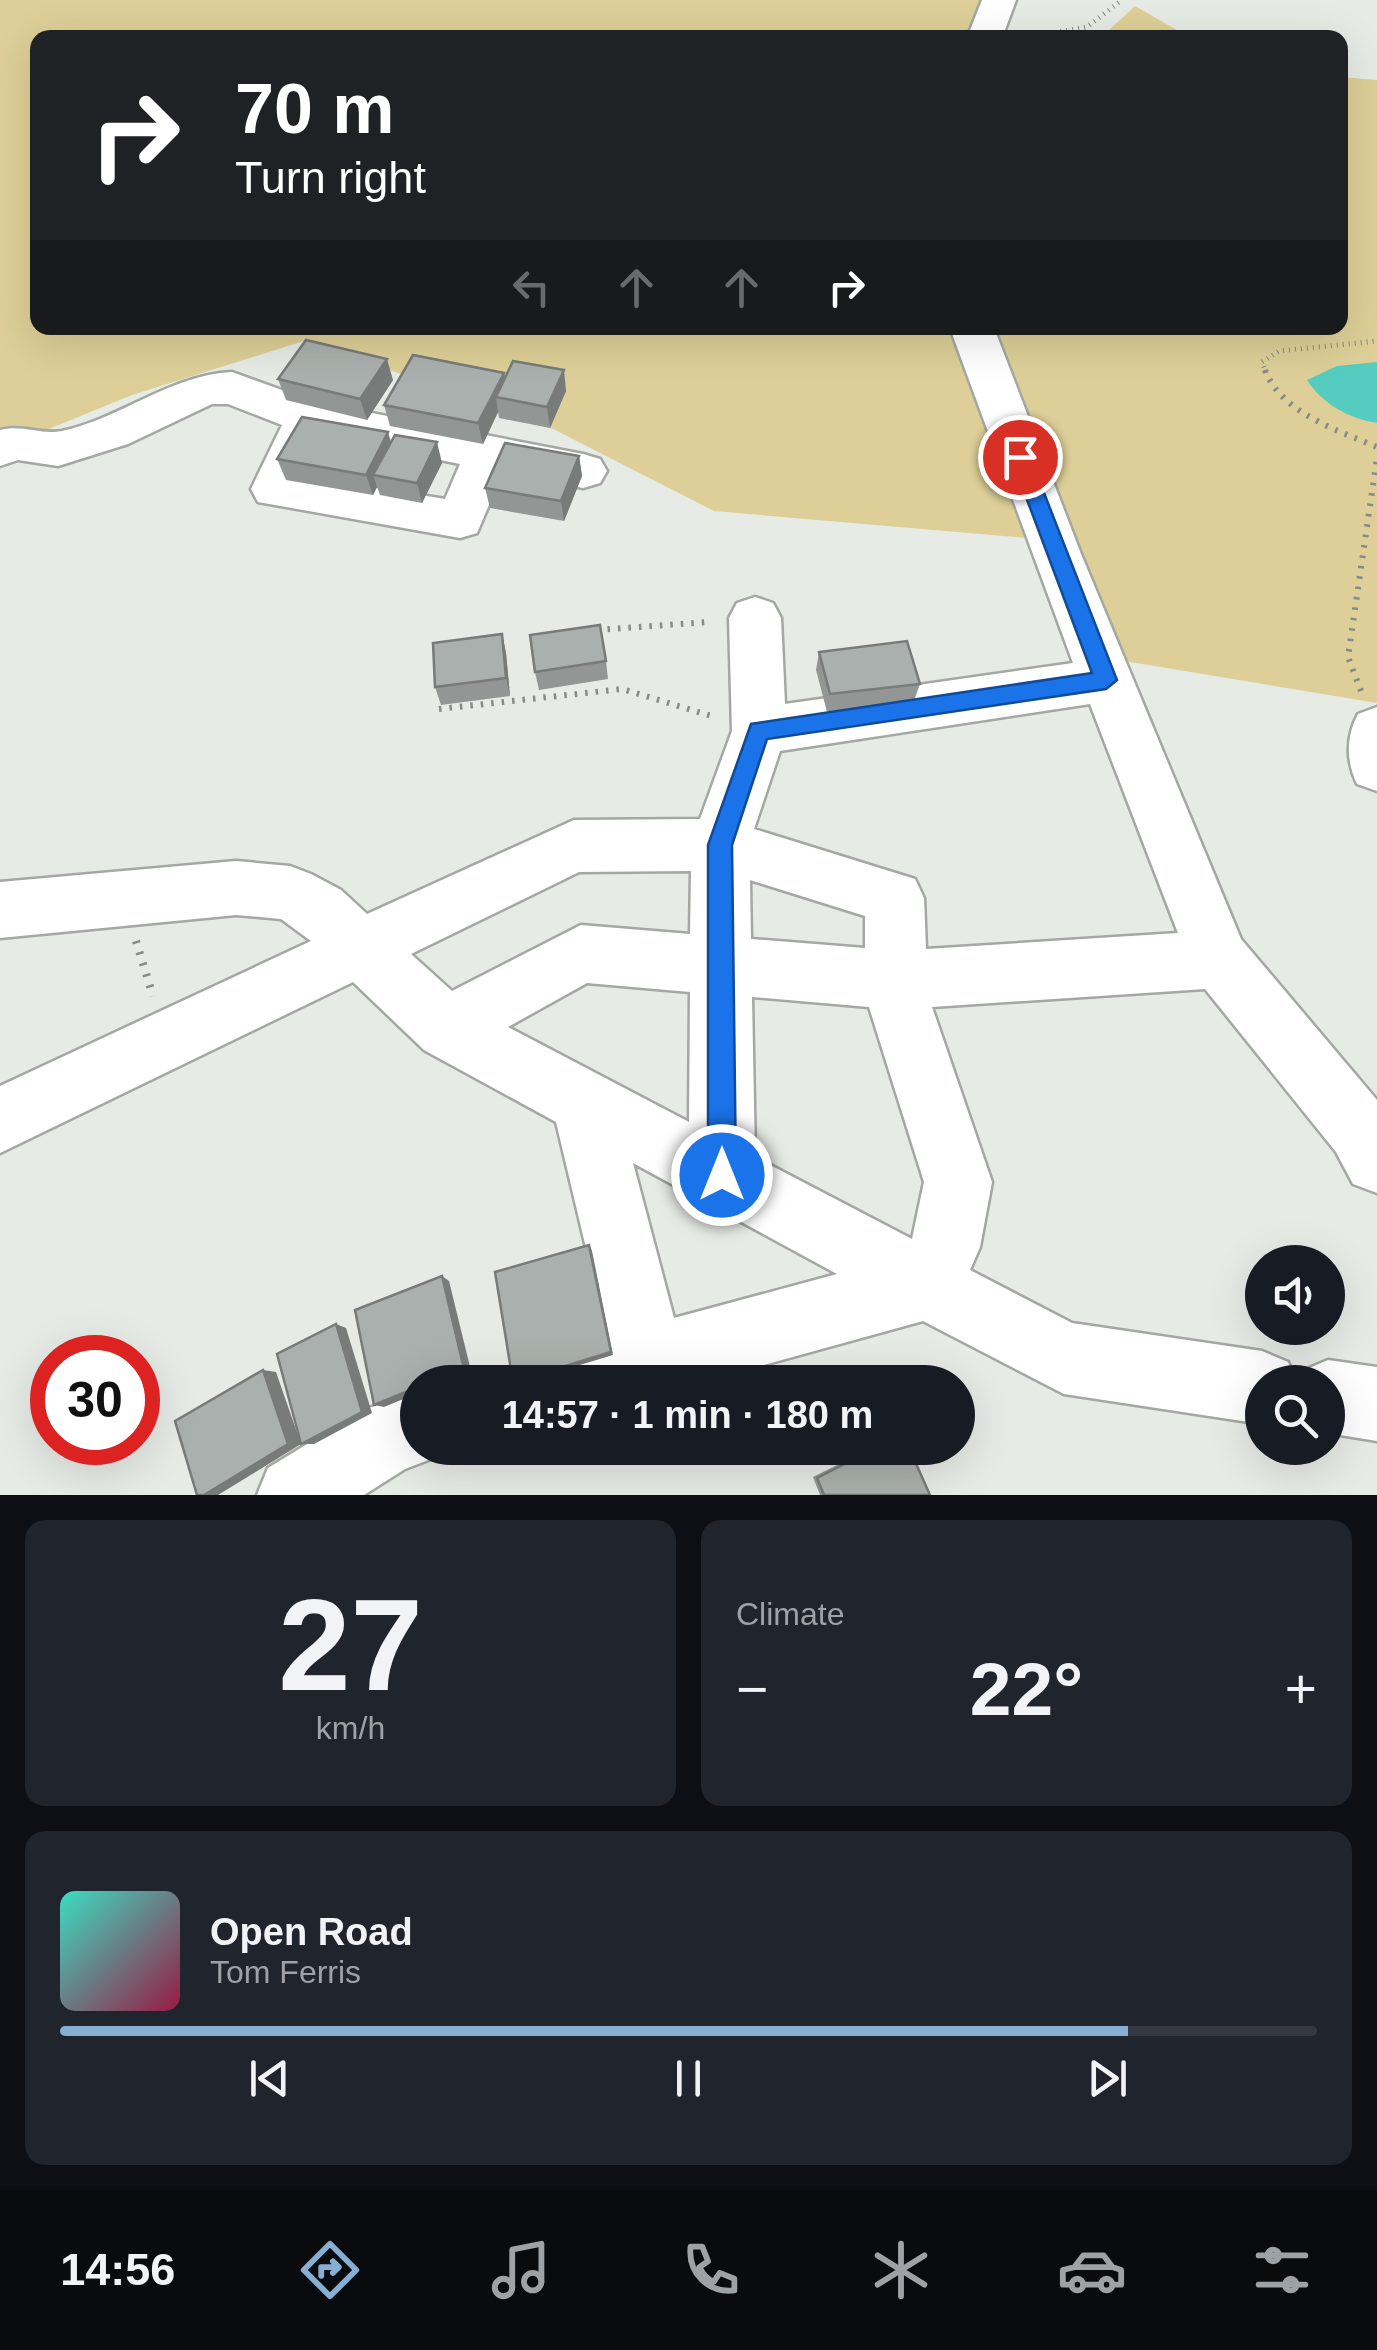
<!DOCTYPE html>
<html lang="en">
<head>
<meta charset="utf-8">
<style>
	:root { --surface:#171b24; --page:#20242c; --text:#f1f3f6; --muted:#9ea1a6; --line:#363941; --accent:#86afd3 }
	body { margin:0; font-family:Helvetica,sans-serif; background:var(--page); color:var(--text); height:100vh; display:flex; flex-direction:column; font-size:38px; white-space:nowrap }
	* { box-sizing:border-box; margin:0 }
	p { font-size:32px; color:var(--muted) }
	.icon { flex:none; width:55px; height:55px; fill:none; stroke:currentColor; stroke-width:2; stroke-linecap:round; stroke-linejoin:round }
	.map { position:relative; height:1495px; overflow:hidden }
	.side { display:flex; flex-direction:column; gap:25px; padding:25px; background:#0d0f14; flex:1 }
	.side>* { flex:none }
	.hud { position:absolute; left:30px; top:30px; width:1318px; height:305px; border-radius:20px; box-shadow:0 10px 40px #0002; background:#202124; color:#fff; overflow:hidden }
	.fabs { position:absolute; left:1245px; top:1245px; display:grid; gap:20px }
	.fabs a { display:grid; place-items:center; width:100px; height:100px; border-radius:50%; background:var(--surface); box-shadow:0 10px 40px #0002; font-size:50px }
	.speed { position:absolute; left:30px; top:1335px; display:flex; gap:20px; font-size:50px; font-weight:700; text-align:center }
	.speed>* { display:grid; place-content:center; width:130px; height:130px; border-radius:50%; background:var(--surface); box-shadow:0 10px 40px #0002; line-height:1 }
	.speed .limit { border:15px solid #d22; background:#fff; color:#111 }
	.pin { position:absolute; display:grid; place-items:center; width:85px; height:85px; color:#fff; margin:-42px; border:5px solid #fff; border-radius:50%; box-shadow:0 2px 10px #0007 }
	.me { position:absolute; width:110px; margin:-55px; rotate:0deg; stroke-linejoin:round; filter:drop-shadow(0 0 8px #0008) }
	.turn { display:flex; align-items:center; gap:35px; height:210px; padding:0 40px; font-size:45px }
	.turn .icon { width:130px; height:130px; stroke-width:2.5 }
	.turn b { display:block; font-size:70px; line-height:85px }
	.lanes { display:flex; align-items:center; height:95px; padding:0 40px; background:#0003; justify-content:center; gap:50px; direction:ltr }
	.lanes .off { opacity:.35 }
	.big { font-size:75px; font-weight:800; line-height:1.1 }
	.side .tile { flex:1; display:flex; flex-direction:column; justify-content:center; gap:15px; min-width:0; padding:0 35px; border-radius:20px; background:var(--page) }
	.side .dial { align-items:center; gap:0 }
	.dial b { font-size:130px; line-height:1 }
	.song { display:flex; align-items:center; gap:30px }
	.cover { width:120px; height:120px; border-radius:15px; background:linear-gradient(135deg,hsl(170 70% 55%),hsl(340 70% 35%)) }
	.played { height:10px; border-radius:5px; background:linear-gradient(90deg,var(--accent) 85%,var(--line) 85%) }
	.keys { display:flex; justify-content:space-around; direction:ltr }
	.heat { display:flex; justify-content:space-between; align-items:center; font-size:55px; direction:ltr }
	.side .tiles { flex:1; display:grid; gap:25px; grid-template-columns:1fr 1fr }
	.tile:last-child { grid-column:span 2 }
	.trip { position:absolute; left:400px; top:1365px; width:575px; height:100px; border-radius:50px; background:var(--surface); box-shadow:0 10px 40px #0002; font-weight:800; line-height:100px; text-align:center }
	.tab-bar { display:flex; height:160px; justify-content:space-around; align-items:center; background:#090b0e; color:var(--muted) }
	.tab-bar .icon { width:70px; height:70px }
	.tab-bar .selected { color:var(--accent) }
	.tab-bar b { font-size:45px; color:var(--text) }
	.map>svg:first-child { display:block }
	.green { fill:#ddcf97 }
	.water { fill:#54cdc0 }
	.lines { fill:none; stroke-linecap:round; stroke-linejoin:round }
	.minor-casing { stroke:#a4a8a3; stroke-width:5 }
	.path-far2 { stroke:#878a87; stroke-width:5; stroke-dasharray:1 5; stroke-linecap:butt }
	.path-far1 { stroke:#878a87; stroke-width:6; stroke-dasharray:2.5 8; stroke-linecap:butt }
	.path { stroke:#878a87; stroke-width:8; stroke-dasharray:2.5 9; stroke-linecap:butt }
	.minor { fill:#fff; fill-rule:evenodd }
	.wall { fill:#929795 }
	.shaded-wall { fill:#777b79 }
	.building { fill:#aab0ad; stroke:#777b79; stroke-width:2.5 }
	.route { fill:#1a73e8; stroke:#114b97; stroke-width:2.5 }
</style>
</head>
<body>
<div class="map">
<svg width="1377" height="1495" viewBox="0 0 1377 1495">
	<rect width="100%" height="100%" fill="#e7ebe6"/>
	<!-- green -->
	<path class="green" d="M0 0H981L966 38H38V328H954L1039 539 714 511 553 429 307 340 132 395 0 449Z
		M1135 6 1189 37H1062L1107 32Z
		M1340 77 1377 80V703L1124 661 1016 406 996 328H1340Z"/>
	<!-- water -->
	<path class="water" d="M1377 362V423C1350 419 1322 404 1307 380L1337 366Z"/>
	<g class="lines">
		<!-- minor casing -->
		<g class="minor-casing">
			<path id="minor" d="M982 0H1016L1002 38H967Z
				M950 328H994L1081 554 1241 939 1377 1100V1193L1353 1184 1336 1152 1205 989 932 1007 992 1182 980 1247 970 1270 1072 1323 1262 1351 1288 1362 1296 1382H1262V1424L1064 1394 923 1321 702 1382H536L546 1356 607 1336 556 1122 424 1050 353 982 0 1153V1086L311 941 281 919 236 915 0 938V882L236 861 290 866 311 874 341 890 367 914 574 820 700 819 732 731 729 618 737 603 755 597 773 603 781 618 785 704 1073 663ZM1090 704 1178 933 926 949 924 898 915 879 754 829 780 751ZM691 871 690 934 581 925 452 991 411 954 579 872ZM750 880 865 916V948L751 939ZM587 983 690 992 689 1122 508 1027ZM752 997 869 1007 924 1182 912 1239 755 1157ZM633 1163 837 1274 674 1318Z
				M232 372 315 402 583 454 600 459 607 471 600 483 583 488 503 472 477 533 460 538 258 502 251 489 282 425 228 404H212L128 444 58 466 18 460 0 466V430C21 424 41 435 62 431 122 418 170 375 232 372ZM322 436 460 464 445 499 305 476Z
				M1377 707V791L1357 784C1346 761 1346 737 1358 714Z
				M1328 1360 1377 1367V1441L1328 1433V1382H1297L1302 1371Z
				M418 1391V1448H447L444 1454 405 1469 364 1495H257L268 1468 363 1410Z"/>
		</g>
		<!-- path-far2 -->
		<path class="path-far2" d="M1025 38 1087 27 1122 0
			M1266 373 1262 362 1279 351 1377 341"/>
		<!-- path-far1 -->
		<path class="path-far1" d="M1265 370C1281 413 1339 431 1377 447
			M597 630 709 622
			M1361 691 1348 657 1377 458
			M439 709 622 689 715 717"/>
		<!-- path -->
		<path class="path" d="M136 941 153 996"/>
		<!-- minor -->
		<use href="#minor" class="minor"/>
	</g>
	<!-- wall -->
	<path class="wall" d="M504 373 505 378 566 391 550 428 499 418 498 412 483 444 390 426 384 405Z
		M278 379 393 380 367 420 286 400Z
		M391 441 442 463 422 503 380 495 377 487 373 495 286 480 277 459Z
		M579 456 582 476 564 521 490 508 485 488Z
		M502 634 506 653 510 696 441 705 435 687Z
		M819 652 920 684 914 701 827 712 816 670Z
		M606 661 608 679 539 690 535 672Z
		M871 1448H909L930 1495H820L813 1477Z"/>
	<!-- shaded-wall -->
	<path class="shaded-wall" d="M387 359 393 380 367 420 360 399Z
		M564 370 566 391 550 428 547 407Z
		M504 373 508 394 496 397 498 412 483 444 478 423Z
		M388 432 394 452 373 475 377 487 373 495 366 475Z
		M437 442 442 463 422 503 417 483Z
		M579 456 582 476 564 521 561 501Z
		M502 634 506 653 510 696 506 678Z
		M589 1245 592 1251 613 1355 523 1382H513Z
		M442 1276 449 1281 471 1371 443 1382H430Z
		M336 1324 346 1328 372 1413 314 1444H301Z
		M263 1370 276 1372 301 1444 218 1495H204Z
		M418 1387V1393L384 1407 374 1405Z"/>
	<!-- building -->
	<path class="building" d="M306 340 387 359 360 399 278 379Z
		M413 355 504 373 478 423 384 405Z
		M513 361 564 370 547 407 496 397Z
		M302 417 388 432 366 475 277 459Z
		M395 435 437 442 417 483 373 475Z
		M505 443 579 456 561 501 485 488Z
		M600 625 606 661 535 672 530 635Z
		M502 634 506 678 435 687 433 643Z
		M907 641 920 684 830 694 819 652Z
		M589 1245 611 1352 513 1382 495 1272Z
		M442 1276 464 1369 430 1382H418V1387L374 1405 355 1310Z
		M336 1324 362 1412 301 1444 277 1354Z
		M263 1370 288 1444 204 1495H197L175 1421Z
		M876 1448H909L930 1495H824L817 1478Z"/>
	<!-- route -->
	<path class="route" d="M1020 450 1030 457 1117 680 1106 689 767 739 732 845 736 1175 732 1185 722 1189 712 1185 708 1175V845L751 724 1092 673 1011 457Z"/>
</svg>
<div class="fabs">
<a><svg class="icon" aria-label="sound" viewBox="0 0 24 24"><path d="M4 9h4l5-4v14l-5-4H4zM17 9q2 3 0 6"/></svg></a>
<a><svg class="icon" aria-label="search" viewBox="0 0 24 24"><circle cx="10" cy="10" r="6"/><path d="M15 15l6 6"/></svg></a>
</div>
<div class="speed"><div class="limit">30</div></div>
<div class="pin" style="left:1020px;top:457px;background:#d93025"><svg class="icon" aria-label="arrive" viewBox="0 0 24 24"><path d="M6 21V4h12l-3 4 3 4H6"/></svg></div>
<svg class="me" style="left:722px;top:1175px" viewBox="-20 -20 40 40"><circle r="17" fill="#1a73e8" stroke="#fff" stroke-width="3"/><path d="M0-11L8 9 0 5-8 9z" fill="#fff"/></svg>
<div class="trip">14:57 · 1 min · 180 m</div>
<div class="hud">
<div class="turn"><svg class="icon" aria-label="right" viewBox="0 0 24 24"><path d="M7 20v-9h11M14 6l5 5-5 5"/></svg><div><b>70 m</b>Turn right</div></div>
<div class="lanes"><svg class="icon off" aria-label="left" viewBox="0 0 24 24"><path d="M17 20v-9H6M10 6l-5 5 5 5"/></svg><svg class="icon off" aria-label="ahead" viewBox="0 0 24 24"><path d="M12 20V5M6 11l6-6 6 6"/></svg><svg class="icon off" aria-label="ahead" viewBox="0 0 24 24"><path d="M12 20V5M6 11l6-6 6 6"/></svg><svg class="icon" aria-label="right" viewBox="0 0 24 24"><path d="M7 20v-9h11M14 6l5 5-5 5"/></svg></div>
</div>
</div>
<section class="side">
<div class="tiles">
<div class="tile dial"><b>27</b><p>km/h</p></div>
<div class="tile"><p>Climate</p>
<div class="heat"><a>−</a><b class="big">22°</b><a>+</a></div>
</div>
<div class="tile">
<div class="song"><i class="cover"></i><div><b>Open Road</b><p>Tom Ferris</p></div></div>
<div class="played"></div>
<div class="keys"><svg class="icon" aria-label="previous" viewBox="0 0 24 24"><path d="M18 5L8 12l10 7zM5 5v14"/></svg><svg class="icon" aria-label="pause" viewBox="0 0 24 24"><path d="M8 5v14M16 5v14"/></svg><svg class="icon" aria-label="next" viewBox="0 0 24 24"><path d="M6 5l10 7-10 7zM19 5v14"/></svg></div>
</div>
</div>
</section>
<nav class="tab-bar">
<b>14:56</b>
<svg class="icon selected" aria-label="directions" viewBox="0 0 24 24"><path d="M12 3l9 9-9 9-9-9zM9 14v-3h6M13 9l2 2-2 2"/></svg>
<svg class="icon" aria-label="music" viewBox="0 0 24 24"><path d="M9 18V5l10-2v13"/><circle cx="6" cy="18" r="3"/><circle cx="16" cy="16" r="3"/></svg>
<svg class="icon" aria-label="phone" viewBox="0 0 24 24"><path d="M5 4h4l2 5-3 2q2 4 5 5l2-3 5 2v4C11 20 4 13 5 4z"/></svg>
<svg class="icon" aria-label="climate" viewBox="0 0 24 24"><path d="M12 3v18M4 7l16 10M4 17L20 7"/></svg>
<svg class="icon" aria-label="car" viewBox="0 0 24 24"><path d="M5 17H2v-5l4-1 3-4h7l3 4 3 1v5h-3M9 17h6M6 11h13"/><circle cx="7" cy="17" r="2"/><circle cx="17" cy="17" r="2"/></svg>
<svg class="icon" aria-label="filters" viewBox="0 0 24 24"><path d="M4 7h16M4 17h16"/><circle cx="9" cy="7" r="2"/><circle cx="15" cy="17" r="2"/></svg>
</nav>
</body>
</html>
